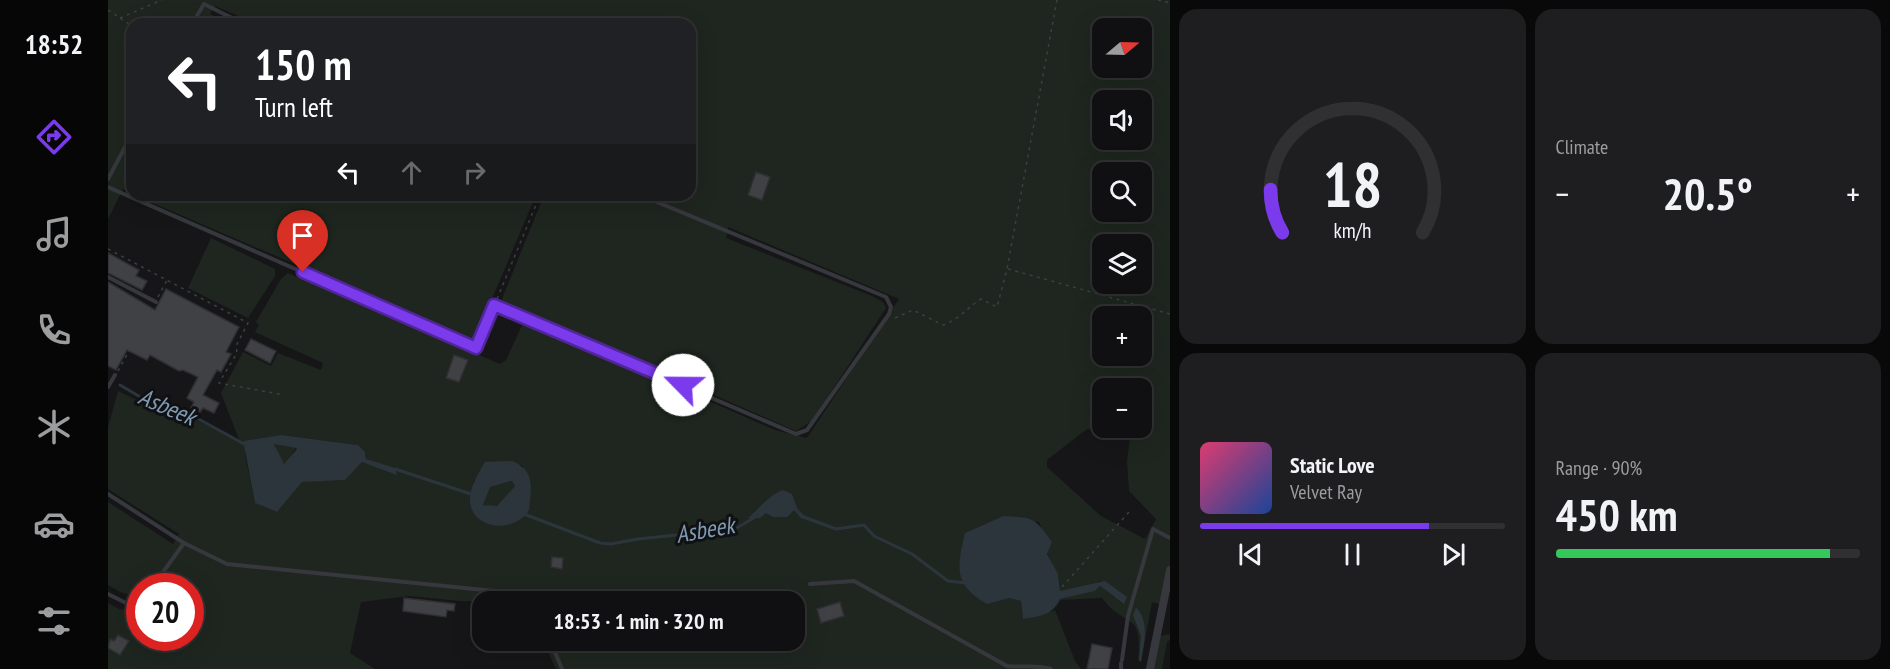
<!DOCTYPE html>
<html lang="en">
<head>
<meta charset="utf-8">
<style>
	:root { --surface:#101012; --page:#1e1e20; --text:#f1f3f6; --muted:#9c9d9f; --line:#303032; --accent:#7c3aed }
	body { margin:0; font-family:"PT Sans Narrow",sans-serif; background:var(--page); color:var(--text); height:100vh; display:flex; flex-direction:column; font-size:22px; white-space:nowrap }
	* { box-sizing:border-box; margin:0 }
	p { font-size:20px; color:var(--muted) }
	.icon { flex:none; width:33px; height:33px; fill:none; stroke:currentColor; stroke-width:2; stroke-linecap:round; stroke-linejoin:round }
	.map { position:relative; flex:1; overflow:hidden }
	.panel { display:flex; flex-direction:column; gap:9px; padding:9px; background:#09090a; width:720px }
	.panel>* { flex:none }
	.top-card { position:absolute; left:18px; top:18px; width:570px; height:183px; border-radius:18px; box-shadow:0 6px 24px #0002,0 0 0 2px var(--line); background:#202124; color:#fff; overflow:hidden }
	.needle { width:39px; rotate:71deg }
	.fabs { position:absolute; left:984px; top:18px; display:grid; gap:12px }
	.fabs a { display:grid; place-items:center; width:60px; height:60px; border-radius:12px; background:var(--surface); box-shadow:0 6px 24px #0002,0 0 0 2px var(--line); font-size:30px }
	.speed { position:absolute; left:18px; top:573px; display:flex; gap:12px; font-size:30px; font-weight:700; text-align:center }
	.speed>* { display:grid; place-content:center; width:78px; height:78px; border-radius:50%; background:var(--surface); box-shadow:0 6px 24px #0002,0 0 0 2px var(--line); line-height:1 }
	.speed .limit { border:9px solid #d22; background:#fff; color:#111 }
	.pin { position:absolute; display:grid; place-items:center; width:51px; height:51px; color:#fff; margin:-62px -26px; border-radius:50% 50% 50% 0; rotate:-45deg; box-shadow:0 0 6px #0007 }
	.pin .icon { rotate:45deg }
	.me { position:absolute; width:66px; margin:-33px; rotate:293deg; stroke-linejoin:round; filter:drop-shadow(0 0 4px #0008) }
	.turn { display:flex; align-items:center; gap:21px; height:126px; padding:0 30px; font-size:27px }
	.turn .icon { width:78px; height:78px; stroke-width:2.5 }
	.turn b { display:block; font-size:42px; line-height:51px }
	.lanes { display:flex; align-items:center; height:57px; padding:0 30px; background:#0003; justify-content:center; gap:30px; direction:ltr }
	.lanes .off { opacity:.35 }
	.big { font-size:45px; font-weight:600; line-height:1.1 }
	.panel .tile { flex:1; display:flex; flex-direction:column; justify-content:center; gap:9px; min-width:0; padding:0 21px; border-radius:18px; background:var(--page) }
	.panel .dial { align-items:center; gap:0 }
	.dial svg { height:156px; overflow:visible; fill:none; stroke:var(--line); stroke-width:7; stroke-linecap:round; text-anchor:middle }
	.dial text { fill:var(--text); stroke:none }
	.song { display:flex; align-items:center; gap:18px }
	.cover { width:72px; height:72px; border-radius:9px; background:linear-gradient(135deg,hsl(340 70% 55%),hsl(220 70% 35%)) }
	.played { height:6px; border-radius:3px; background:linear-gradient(90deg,var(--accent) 75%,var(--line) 75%) }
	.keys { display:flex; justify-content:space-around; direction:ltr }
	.heat { display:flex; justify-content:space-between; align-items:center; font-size:33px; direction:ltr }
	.charge { height:9px; border-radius:4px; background:linear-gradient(90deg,#34c759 90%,var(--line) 0) }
	.panel .tiles { flex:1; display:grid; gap:9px; grid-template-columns:repeat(2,1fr) }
	.trip { position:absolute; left:364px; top:591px; width:333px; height:60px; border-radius:18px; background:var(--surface); box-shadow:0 6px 24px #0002,0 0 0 2px var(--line); font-weight:600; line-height:60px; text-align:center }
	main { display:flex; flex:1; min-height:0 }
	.tabs { display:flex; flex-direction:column; width:108px; justify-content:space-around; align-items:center; background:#060607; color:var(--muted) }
	.tabs .icon { width:42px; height:42px }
	.tabs .active { color:var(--accent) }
	.tabs b { font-size:27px; color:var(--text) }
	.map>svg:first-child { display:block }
	.green { fill:#1e261f; fill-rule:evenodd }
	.water { fill:#2c353c; fill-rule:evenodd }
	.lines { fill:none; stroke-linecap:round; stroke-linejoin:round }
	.stream { stroke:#2c353c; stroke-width:3 }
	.building { fill:#404145; stroke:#303034; stroke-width:1.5 }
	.path { stroke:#3d3f44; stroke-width:1.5; stroke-dasharray:3 4.5; stroke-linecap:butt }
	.lane { stroke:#37383d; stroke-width:4 }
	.street { stroke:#37383d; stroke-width:8 }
	.route-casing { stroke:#51269a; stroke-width:15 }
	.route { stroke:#7c3aed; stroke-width:10 }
	.labels { text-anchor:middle; stroke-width:6; stroke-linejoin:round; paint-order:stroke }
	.water-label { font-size:24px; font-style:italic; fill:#7f9bb3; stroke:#111113 }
</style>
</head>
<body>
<main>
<nav class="tabs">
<b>18:52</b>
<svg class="icon active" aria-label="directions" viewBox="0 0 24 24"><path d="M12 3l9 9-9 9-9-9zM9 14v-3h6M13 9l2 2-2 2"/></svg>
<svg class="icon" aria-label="music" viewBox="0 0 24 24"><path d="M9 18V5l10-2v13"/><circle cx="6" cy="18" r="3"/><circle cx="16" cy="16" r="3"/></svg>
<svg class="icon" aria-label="phone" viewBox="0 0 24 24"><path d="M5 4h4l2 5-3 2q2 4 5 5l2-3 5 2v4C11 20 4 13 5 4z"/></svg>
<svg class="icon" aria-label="climate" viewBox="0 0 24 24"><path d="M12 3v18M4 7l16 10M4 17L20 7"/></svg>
<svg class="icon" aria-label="car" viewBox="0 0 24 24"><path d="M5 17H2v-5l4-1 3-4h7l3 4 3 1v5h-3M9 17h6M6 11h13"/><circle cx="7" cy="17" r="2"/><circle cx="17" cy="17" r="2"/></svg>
<svg class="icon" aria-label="filters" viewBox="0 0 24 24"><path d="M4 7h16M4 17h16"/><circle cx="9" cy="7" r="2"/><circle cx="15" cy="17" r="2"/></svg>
</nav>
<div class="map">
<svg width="1062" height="669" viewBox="0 0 1062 669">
	<rect width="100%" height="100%" fill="#161618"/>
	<!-- green -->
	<path class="green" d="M0 0H1062V589L1052 636 1062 634V640L1059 642 1054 669H1038L1052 604 1044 602 1033 662 1030 660C1035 609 1019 631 994 598L952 600 947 610 967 661 973 669H448L435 641 687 640V602L352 601 301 596 253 602 242 653 267 669H0V603L11 609 31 611 32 638H82V586H47L43 584 32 586 31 592C20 598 10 591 0 585V502L65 544 71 534 0 489V427L10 391 67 418 71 411 132 442 113 393 135 352 163 366 170 353 213 370 215 363 147 332 151 325 148 322 173 279 180 273 392 364 398 360 415 323 421 322 667 430 699 438 791 299 620 227 618 238 764 296 775 302 778 308 704 421 688 431 396 303 394 299 436 195H582V24H149L107 6 102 14 123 24H24V194L15 189 0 219ZM994 28H1034V68H994ZM994 100H1034V140H994ZM994 172H1034V212H994ZM994 244H1034V284H994ZM994 316H1034V356H994ZM994 388H1034V428H994ZM979 429 1023 431 1019 461 1021 491 1048 519 1037 539 993 516 939 467V460ZM173 435 250 445 259 456 237 480 194 481 169 512 147 503 137 454ZM414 465 421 504 418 516 362 504 366 480ZM895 516 931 522C937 533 935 544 940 555 945 568 954 577 951 592L984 586 992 581 1008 599 993 586 987 591 951 599 947 610 915 619 913 601 857 585V533Z
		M26 195H428L366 341Z
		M103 238 167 269V276L140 318 80 288Z
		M166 443 188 448 178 464 172 461Z
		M405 481 407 486 389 507 375 505 381 487Z"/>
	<!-- water -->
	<path class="water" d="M173 435 250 445 257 452 258 459 287 468 289 475 254 462 237 480 194 482 169 512 147 503 136 445V441ZM166 444 188 448 189 449 176 464Z
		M404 461C428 471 423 489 421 510 408 533 365 531 362 502 361 488 370 474 377 462ZM404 481 407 486 389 506 375 505 382 487Z
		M675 490 684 494 689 508 698 518 694 519 686 510 679 517H665L658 513 652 518H640C651 509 662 494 675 490Z
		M895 516C926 518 926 517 944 542L939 554 950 574 952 591 997 581 1019 597 1016 604 992 586 987 591 952 599C944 616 932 616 915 619L913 601 901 598 879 604C845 584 849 568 857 533Z
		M1028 607C1042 623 1036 642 1033 662L1031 660 1033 636 1025 615Z"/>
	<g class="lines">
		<!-- stream -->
		<path class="stream" d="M12 385 51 408 65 405 138 445
			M287 469 366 495
			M416 514 492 543 503 544 530 539 627 529 649 516
			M693 516 728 529 756 525 766 536 804 554 840 581 858 583"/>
	</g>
	<!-- building -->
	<path class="building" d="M648 172 662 177 654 200 640 195Z
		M0 253 31 270 28 276 39 281 34 290 0 273Z
		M0 282 47 310 58 289 131 327 118 352 123 354 113 372 109 370 95 395 111 403 106 413 95 408 92 412 83 408 86 402 79 398 90 377 75 370 71 371 42 355 39 360 19 350 8 370 0 366Z
		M143 339 168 351 162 363 137 350Z
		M346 355 360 360 351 382 338 378Z
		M444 557 455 558 454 569 443 567Z
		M296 598 347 604 346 611 339 610 338 617 295 611Z
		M732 602 736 616 713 623 709 609Z
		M10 635 21 641 12 655 0 648 2 639 6 641Z
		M984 644 1004 648 1000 669H979Z"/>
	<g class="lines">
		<!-- path -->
		<path class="path" d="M1050 0 1062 3
			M0 10 24 26
			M12 18 54 0
			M0 249 140 323 128 346 129 353 111 383 176 395
			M900 269 1062 314
			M50 297 59 280
			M389 299 432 195
			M787 318 805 310 835 325C850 320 859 308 873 299L889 307 899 269 949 0
			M10 371 45 307
			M954 587 1021 512"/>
		<!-- lane -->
		<path class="lane" d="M84 24 96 4 136 24
			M0 179 24 134
			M0 187 368 348 386 305 688 434 699 430 781 314 783 307 778 297 532 195
			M0 277 48 302
			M0 387 7 375
			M0 494 76 543 119 564 396 592 410 595 419 602
			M702 584 746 581 899 666C914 668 928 664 943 669
			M45 586 76 543
			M0 594 18 603 32 601
			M442 640 454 669
			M1014 660 1020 616 1045 529 1062 538
			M1013 669V663"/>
		<!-- street -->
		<path class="street" d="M1042 669 1062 570"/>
	</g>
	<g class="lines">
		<!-- route casing -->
		<g class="route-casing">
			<path id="route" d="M195 272 368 348 386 305 575 385"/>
		</g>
		<!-- route -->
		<use href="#route" class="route"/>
	</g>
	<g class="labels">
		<!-- water labels -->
		<g class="water-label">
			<text transform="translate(59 407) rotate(23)" y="8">Asbeek</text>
			<text transform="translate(597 530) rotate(-10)" y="8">Asbeek</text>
		</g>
	</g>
</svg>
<div class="fabs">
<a><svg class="needle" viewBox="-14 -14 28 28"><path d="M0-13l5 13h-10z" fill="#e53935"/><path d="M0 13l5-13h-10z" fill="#9c9d9f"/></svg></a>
<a><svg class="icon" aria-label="sound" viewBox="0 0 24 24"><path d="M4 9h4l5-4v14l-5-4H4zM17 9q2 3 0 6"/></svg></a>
<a><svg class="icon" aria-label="search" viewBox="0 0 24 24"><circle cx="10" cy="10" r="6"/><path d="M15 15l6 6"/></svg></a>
<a><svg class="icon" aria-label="layers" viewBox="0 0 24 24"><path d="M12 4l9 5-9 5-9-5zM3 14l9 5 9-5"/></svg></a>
<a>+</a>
<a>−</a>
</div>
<div class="speed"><div class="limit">20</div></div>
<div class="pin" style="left:195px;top:272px;background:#d93025"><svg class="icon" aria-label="arrive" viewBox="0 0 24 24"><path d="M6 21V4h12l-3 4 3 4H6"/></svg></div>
<svg class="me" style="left:575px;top:385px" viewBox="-20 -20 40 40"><circle r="19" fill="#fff"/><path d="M0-13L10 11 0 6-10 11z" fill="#7c3aed"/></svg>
<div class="trip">18:53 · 1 min · 320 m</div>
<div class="top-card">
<div class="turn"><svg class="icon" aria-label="left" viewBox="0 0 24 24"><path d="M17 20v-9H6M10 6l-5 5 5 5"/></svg><div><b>150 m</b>Turn left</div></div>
<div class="lanes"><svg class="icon" aria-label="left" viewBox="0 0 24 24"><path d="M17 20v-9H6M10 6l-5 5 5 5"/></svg><svg class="icon off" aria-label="ahead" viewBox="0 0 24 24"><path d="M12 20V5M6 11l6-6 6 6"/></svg><svg class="icon off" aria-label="right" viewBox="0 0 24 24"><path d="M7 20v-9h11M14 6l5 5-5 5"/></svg></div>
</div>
</div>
<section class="panel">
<div class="tiles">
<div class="tile dial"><svg viewBox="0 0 100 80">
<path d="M14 69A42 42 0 1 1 86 69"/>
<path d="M14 69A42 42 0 0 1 8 47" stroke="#7c3aed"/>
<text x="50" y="56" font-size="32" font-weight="700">18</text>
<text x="50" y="72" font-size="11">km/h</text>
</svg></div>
<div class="tile"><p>Climate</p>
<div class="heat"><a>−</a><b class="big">20.5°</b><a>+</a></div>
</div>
<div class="tile">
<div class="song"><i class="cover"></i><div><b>Static Love</b><p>Velvet Ray</p></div></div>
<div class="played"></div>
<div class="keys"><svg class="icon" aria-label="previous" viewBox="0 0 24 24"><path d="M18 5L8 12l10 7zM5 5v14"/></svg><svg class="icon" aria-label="pause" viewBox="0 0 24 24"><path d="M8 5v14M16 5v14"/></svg><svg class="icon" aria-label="next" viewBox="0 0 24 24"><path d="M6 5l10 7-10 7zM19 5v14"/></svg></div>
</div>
<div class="tile"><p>Range · 90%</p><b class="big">450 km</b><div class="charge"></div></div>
</div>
</section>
</main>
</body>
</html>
